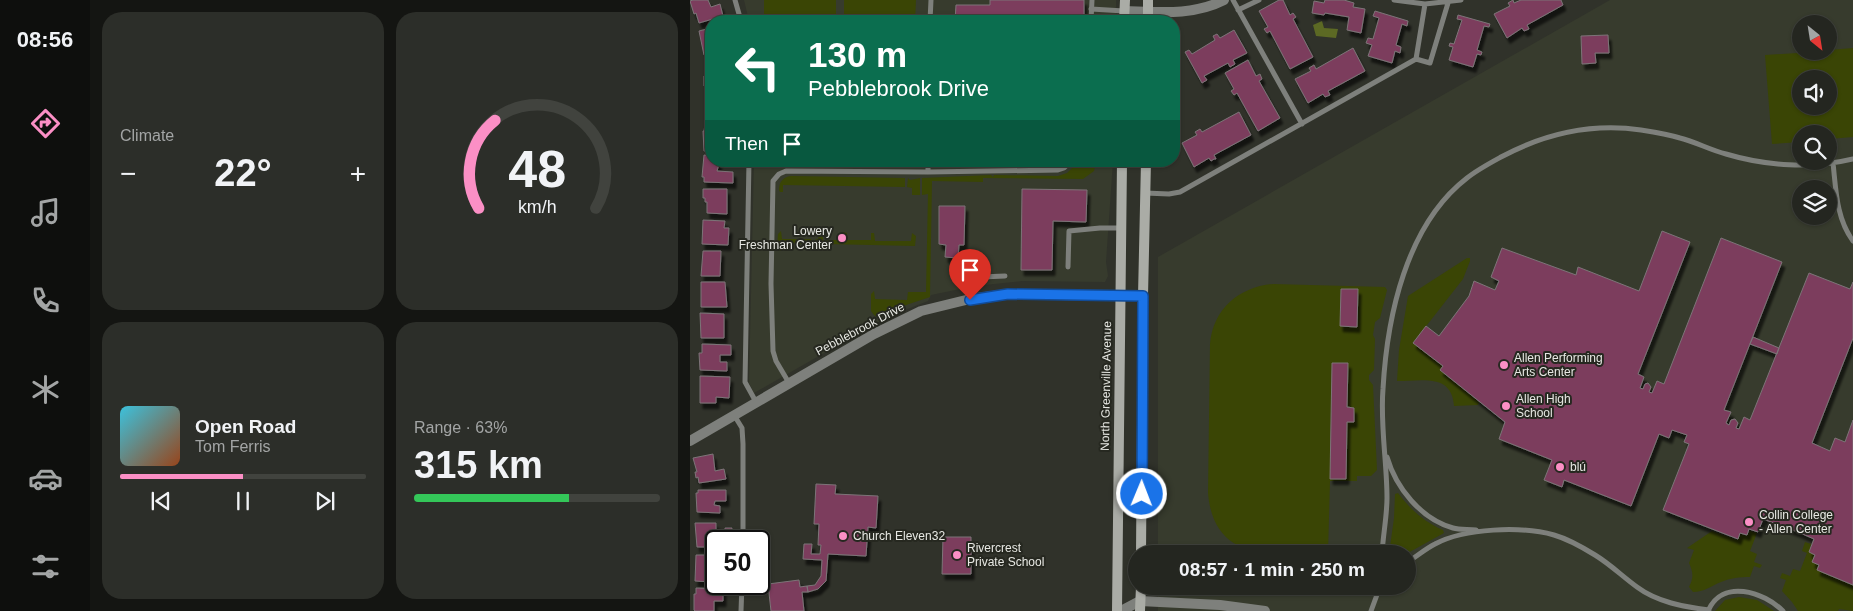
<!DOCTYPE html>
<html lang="en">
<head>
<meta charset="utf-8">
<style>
	:root { --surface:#242620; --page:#2c2e29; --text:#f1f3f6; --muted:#a3a5a5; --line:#41433e; --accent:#fb8fc5 }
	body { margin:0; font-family:Helvetica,sans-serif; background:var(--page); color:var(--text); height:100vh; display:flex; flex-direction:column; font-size:19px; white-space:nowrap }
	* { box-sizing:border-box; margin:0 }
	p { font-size:16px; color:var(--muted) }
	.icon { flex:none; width:28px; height:28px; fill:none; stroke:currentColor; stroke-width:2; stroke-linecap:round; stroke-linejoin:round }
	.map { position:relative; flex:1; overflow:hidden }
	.details { display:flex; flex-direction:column; gap:12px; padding:12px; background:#141512; width:600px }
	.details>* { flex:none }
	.hud { position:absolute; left:15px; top:15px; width:475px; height:152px; border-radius:20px; box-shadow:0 1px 4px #0004,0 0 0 1px var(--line); background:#0b6e4f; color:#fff; overflow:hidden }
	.needle { width:32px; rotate:150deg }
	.controls { position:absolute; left:1102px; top:15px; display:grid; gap:10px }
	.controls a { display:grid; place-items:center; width:45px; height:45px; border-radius:50%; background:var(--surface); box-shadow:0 1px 4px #0004,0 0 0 1px var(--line); font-size:25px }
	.speed { position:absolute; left:15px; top:530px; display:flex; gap:10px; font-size:25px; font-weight:700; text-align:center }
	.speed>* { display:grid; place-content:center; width:65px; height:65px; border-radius:50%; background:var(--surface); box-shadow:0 1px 4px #0004,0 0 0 1px var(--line); line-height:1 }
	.speed .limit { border:2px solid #111; border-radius:8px; background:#fff; color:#111 }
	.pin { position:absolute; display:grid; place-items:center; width:42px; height:42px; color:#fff; margin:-51px -21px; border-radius:50% 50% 50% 0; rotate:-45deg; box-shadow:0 0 5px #0007 }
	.pin .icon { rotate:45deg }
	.me { position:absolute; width:55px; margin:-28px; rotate:1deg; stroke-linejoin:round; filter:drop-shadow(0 0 4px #0008) }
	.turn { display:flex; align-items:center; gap:18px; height:105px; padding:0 20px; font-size:22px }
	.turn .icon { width:65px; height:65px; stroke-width:2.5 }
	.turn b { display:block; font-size:35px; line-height:42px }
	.then { display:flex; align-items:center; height:48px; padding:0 20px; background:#0003; gap:10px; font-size:19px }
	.big { font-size:38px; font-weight:800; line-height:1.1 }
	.details .card { flex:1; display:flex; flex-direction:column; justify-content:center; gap:8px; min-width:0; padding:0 18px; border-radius:20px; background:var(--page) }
	.details .dial { align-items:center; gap:0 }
	.dial svg { height:130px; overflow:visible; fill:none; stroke:var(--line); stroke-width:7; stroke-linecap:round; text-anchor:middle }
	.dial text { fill:var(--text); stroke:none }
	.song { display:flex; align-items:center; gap:15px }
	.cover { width:60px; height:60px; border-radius:8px; background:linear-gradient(135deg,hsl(190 70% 55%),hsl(20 70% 35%)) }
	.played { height:5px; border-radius:2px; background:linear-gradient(90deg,var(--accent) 50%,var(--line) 50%) }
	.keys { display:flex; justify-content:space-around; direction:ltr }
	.heat { display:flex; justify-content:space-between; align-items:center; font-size:28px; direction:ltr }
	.charge { height:8px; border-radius:4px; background:linear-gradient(90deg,#34c759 63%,var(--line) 0) }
	.details .tiles { flex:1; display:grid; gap:12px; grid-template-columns:repeat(2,1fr) }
	.trip { position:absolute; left:438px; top:545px; width:288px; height:50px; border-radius:25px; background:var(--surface); box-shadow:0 1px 4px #0004,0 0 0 1px var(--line); font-weight:800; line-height:50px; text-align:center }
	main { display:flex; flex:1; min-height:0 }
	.tabs { display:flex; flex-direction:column; width:90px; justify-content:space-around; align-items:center; background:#0e0f0d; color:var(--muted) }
	.tabs .icon { width:35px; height:35px }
	.tabs .current { color:var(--accent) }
	.tabs b { font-size:22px; color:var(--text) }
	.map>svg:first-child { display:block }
	.built { fill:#373b2d; fill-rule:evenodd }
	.green { fill:#3a4505; fill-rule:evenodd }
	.water { fill:#5c6924 }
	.building { fill:#7b3e5d; stroke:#7d7478; filter:url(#shadow) }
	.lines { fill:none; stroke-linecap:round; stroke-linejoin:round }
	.service { stroke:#7e807c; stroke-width:5 }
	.minor { stroke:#7e807c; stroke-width:10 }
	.tertiary { stroke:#7e807c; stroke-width:10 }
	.secondary { stroke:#aaaca6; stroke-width:10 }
	.route-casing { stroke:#114b97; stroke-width:12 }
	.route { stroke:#1a73e8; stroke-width:9 }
	.poi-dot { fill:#fb8fc5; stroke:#262820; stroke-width:2 }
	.labels { text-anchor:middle; stroke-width:4; stroke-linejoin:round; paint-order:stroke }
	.poi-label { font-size:12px; fill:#e7e8e3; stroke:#262820; text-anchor:start }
	.street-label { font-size:12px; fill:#e7e8e3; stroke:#262820 }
</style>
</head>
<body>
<main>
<nav class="tabs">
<b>08:56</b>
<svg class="icon current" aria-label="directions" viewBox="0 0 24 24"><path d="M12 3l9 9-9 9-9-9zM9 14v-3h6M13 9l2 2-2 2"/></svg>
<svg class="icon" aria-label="music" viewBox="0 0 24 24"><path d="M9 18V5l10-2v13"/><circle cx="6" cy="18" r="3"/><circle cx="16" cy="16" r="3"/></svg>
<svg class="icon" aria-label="phone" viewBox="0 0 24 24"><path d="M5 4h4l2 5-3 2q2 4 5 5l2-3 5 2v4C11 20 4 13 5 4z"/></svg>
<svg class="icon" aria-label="climate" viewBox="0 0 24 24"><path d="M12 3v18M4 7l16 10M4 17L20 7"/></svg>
<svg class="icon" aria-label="car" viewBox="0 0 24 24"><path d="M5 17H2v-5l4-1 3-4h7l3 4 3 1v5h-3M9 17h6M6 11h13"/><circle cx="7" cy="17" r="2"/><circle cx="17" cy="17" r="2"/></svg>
<svg class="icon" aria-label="filters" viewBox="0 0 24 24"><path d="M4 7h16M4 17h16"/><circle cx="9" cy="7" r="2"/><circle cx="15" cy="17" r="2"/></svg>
</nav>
<section class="details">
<div class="tiles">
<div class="card"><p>Climate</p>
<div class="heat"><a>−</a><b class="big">22°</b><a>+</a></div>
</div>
<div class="card dial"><svg viewBox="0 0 100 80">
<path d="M14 69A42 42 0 1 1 86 69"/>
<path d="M14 69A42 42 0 0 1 24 15" stroke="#fb8fc5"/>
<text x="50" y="56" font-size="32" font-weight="700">48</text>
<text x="50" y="72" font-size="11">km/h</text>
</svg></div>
<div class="card">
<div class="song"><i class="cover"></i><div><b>Open Road</b><p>Tom Ferris</p></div></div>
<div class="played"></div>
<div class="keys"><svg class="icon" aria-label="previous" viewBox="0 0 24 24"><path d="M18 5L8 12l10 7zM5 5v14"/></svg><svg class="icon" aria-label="pause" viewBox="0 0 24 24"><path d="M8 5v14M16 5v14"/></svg><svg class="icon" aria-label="next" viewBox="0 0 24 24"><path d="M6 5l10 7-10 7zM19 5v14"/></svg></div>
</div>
<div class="card"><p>Range · 63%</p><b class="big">315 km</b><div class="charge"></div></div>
</div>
</section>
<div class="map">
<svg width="1163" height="611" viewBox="0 0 1163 611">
	<defs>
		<filter id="shadow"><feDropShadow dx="3" dy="5.5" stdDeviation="1" flood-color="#0009"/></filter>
	</defs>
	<rect width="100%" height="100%" fill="#30322a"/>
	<!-- built -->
	<path class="built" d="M54 0H426V21H59Z
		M920 0H1163V611H468V586H716V554H468V257ZM1111 24H1139V51H1111ZM1111 79H1139V106H1111ZM1111 134H1139V161H1111ZM1111 189H1139V216H1111Z
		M64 161H423L416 262 418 276 415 282 332 281 285 286 241 295 238 301 197 317 64 393 59 383Z"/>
	<!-- green -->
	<path class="green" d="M74 0H146V21H74Z
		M154 0H226L225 21H154Z
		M1163 48V137L1139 139V134H1111V142L1082 144 1075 55 1139 51V50ZM1111 79H1139V106H1111Z
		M389 161 406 162 404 171 393 179 293 178V182L242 181 240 297 219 304 187 317 184 315 181 311V294L184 291 185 299 217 300 218 292H236L238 194 232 195V178L301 175 303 177 304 175 368 176 377 173Z
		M101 176 215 178V187L93 185V192H90L89 190C89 182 93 177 101 176Z
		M218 178 220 180 230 178V195H222V188L217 187Z
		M91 231 92 239H121V241H125L126 239H128L129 231 133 232V240H152L153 232 157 233V240H181V233H184L185 241H221L222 233 226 236 225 246 92 243V250L90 251 87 247 88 234Z
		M777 258H780V261L773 279 723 343 753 366 750 370 789 402 788 405 764 406C762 373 732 381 707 381L709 350 718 296Z
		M583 284 695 287 697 290 690 318 685 322 683 335 685 339 684 370 679 375V380L683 385 687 470 681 476H667V481H640L638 554C585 554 524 564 518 493L520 344C523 309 549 287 583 284Z
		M708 493C720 509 734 522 753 530L754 533 716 554H699L704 518 705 494Z
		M1022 531 1047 540 1051 534 1057 536 1060 531 1067 533 1060 551 1067 554 1064 562 1072 565 1070 568 1064 566 1060 577C1050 577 1040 578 1031 582 1021 586 1014 592 1003 592L999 587C1004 577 1003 572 999 563L1004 550 997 548Z
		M1115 542 1121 544 1120 547 1126 550 1124 557 1131 560 1128 566 1163 579V611L1149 609 1148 611H1108L1102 602 1092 591 1096 580 1090 578 1092 573 1100 576 1103 569 1110 571 1117 553 1112 551Z
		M1049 597 1067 600 1084 611H1025L1035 600Z"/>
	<!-- water -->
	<path class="water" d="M632 21 634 28 648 29 646 38 626 36 623 25Z"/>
	<!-- building -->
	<path class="building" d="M3 0H18L21 7 30 4 33 16 9 23 6 13 4 14 0 1Z
		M300 0H394V21H265L266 5H300Z
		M589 0H593L600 15 603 13 606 17 603 19 623 57 600 69 580 31 577 33 574 29 578 27 569 11Z
		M635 0H654L664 3 663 7 675 9 671 33 657 30 659 17 635 13 634 15 622 13 624 1 634 3Z
		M823 0 824 3 831 0H871L873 5 837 25 839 29 834 31 832 28 817 38 804 14 820 6 818 3Z
		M685 11 718 21 717 26 712 24 706 45 711 47 710 53 705 51 702 63 678 56 682 45 676 43 678 38 683 39 689 18 683 16Z
		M768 15 800 24 799 27 794 26 787 50 792 52 791 55 787 54 783 67 759 60 763 47 759 46 760 43 764 44 772 20 767 19Z
		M21 28V54L14 55 9 31Z
		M544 30 557 53 543 60 545 64 540 67 538 63 514 76 517 80 512 83 495 52 499 50 502 54 525 40 523 36 527 34 530 38Z
		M918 35 919 53H905L906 63 892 64 891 36Z
		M663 48 675 71 638 91 640 95 635 97 633 94 618 103 605 79 621 71 619 68 624 65 626 69Z
		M558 60 566 76 570 74 572 79 569 81 590 118 568 131 547 93 544 95 541 91 544 89 535 73Z
		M18 63H21V86H14V76H18Z
		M15 91H21V119H16Z
		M549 112 561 135 524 155 526 159H524L521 161 519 158 504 167 492 143 507 135 505 132 510 129 512 132Z
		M15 124H21V151H14L13 131H14Z
		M14 155 21 156V161H27L29 164 27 171 43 172V183L14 182V177H12Z
		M13 189H37V214L17 213V202H15V198H13Z
		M332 189 397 190 396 222 363 221 362 270H331Z
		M249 206H275L274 245H269L268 258 255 257 256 245 249 244Z
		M13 220 35 221 34 228H39L38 245 12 244Z
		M972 231 1000 242 948 374 954 377 950 388 953 389 955 384 958 383 961 387 959 392 962 393 967 381 974 384 1031 238 1092 262 1034 410 1041 412 1036 423 1039 425 1041 420 1045 419 1048 423 1046 428 1049 429 1054 417 1060 420 1119 273 1160 289 1163 282V338L1122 443 1140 451 1145 438 1155 442 1163 420V585L1127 570 1129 565 1122 562 1125 555 1119 552 1124 539 1108 532 1073 519 1068 532 1059 529 1057 535 1050 533 1048 539 973 510 999 444 994 442 997 435 982 430 979 438 969 434 941 506 874 480 872 487 854 480 862 460 809 439 815 422 750 370 753 366 723 343 736 326 749 336 779 296 784 281 805 290 809 281 801 277 812 248 886 275 888 267 949 291Z
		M13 251H31L30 276H11Z
		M11 282H35L37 307H11Z
		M651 289H668L667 327 650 326Z
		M10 313 34 314V338H11Z
		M1063 337 1089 348 1087 354 1060 344Z
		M12 344 41 345V355H30V362H37V371L10 370 9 353H12Z
		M642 363H658L657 407 664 408V422H657L656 479H640Z
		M10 376 40 377 39 398 26 397V403H10Z
		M23 454 25 471 34 469 36 479 9 483 8 477 6 478 5 472H7L3 458Z
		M126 484 146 485 145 494 188 496 186 528 178 527 176 556 138 554 136 581 128 589 118 592 117 586 125 585 131 576 132 560 113 559 114 544H122L121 554H130L131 545H128L129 524H124Z
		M8 490H36V501H25L24 505 30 506V513L7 512 6 493H8Z
		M5 523H26V535L36 536 35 541H26V547H7Z
		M35 528H42L41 535 35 534Z
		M253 537H281V574H252Z
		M6 555H26V572H22V582L5 581Z
		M109 580 110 587 117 586 118 592H112L114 611H81L78 584Z
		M6 588 33 589V601H24V611H5L4 610V594H6Z"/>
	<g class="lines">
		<!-- service -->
		<path class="service" d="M45 0 51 21
			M543 0 612 124
			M704 0 735 4 771 0
			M401 9 434 11
			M548 10 569 0
			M240 21 241 0
			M401 21 402 0
			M726 59 740 63 758 3
			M59 161 55 382 66 402
			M238 161V172L368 170 374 168 381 161
			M1143 163C1146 189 1146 218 1163 241
			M455 193 479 194 490 192 726 59 735 4
			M378 267 379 231 410 228H431
			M291 277 315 276
			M99 383 86 361 83 351 81 284 83 181 89 174 96 171 238 172
			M44 415 52 428 53 444V541
			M697 457C706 488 731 519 763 528 770 530 779 529 786 530
			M692 554C693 535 697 516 697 498 697 462 690 425 693 389 697 317 716 225 777 178 787 170 800 163 811 157 854 134 902 123 951 130 964 132 977 134 990 138 1006 142 1020 150 1036 154 1076 166 1122 169 1163 159
			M716 563C726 557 735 549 745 544 775 528 831 526 864 535 878 539 892 547 905 555 920 564 933 577 947 587 967 602 994 607 1019 610
			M51 611 52 584
			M681 611 688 592 693 586
			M1018 611C1032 578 1074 592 1093 611"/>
		<!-- minor -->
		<path class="minor" d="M0 441 184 334 231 311 280 299 318 294 429 296"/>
		<!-- tertiary -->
		<path class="tertiary" d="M435 11C468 12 503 16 534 0
			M431 611 450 601 530 605 575 611"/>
		<!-- secondary -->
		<path class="secondary" d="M434 21 435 0
			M458 21V0
			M429 296H453
			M451 554 453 296 456 161
			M427 611 432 161
			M450 611 451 586"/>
	</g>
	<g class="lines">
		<!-- route casing -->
		<g class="route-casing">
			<path id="route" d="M280 300 318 294 453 296 452 494"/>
		</g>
		<!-- route -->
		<use href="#route" class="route"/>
	</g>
	<!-- markers -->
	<g class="poi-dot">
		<circle cx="152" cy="238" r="5"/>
		<circle cx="814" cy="365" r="5"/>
		<circle cx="816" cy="406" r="5"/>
		<circle cx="870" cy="467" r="5"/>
		<circle cx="1059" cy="522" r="5"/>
		<circle cx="153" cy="536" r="5"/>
		<circle cx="267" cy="555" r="5"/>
	</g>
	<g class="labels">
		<!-- poi labels -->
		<g class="poi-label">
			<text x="142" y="235" text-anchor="end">Lowery<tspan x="142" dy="14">Freshman Center</tspan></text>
			<text x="824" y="362">Allen Performing<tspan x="824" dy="14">Arts Center</tspan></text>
			<text x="826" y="403">Allen High<tspan x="826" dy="14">School</tspan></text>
			<text x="880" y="471">blú</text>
			<text x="1069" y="519">Collin College<tspan x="1069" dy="14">- Allen Center</tspan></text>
			<text x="163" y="540">Church Eleven32</text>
			<text x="277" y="552">Rivercrest<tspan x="277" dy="14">Private School</tspan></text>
		</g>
		<!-- street labels -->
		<g class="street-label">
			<text transform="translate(170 329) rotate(-28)" y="4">Pebblebrook Drive</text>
			<text transform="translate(416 386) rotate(-89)" y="4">North Greenville Avenue</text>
		</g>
	</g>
</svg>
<div class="controls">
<a><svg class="needle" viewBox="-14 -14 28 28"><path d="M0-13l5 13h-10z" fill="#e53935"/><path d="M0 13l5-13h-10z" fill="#a3a5a5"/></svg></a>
<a><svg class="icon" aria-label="sound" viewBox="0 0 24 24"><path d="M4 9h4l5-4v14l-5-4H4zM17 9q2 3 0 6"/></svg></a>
<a><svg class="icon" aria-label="search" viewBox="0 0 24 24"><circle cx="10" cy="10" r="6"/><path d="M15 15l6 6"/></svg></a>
<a><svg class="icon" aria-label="layers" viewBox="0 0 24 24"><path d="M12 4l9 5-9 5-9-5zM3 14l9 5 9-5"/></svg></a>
</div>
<div class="speed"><div class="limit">50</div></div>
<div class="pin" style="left:280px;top:300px;background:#d93025"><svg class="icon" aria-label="arrive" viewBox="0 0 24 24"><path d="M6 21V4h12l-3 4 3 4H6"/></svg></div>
<svg class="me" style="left:452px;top:494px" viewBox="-20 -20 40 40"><circle r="17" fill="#1a73e8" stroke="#fff" stroke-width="3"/><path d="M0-11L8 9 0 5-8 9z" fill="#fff"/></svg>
<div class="trip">08:57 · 1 min · 250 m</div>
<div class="hud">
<div class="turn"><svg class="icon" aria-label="left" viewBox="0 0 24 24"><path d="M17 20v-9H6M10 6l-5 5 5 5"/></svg><div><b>130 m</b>Pebblebrook Drive</div></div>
<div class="then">Then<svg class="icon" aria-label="arrive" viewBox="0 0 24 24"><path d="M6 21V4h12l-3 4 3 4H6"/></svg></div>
</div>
</div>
</main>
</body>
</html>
